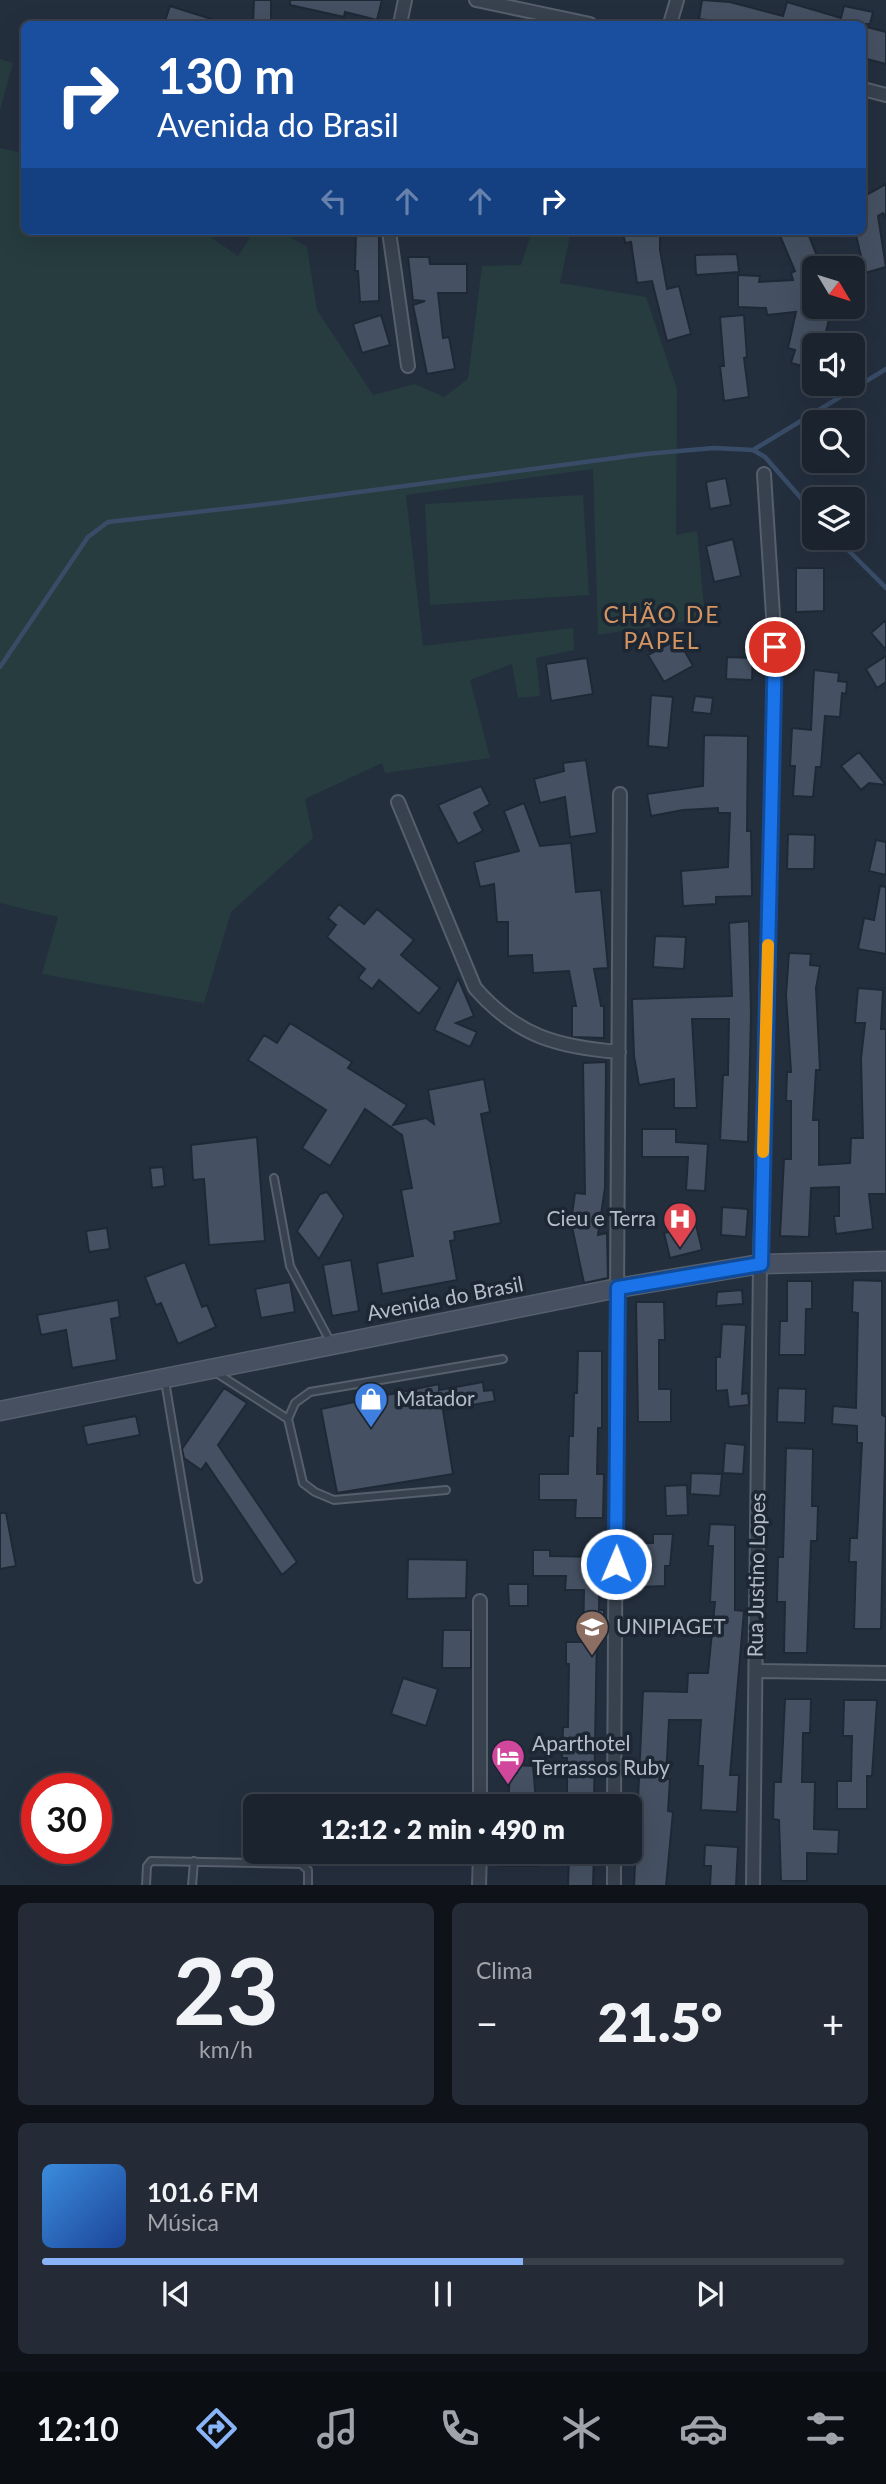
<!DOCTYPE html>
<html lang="pt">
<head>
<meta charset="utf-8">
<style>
	:root { --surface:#1b232e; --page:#242b36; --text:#f1f3f6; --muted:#a0a4aa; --line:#39404a; --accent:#8ab4f8 }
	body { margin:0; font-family:Lato,sans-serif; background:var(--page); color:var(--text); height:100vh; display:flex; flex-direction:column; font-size:26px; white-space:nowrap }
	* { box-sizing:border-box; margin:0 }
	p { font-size:23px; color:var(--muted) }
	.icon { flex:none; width:38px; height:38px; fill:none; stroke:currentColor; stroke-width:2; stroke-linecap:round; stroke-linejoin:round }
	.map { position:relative; height:1885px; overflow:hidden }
	.side { display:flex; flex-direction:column; gap:18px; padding:18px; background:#0f1319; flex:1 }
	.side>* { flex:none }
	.banner { position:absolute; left:21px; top:21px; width:845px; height:214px; border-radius:10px; box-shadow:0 7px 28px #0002,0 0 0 2px var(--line); background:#1a4fa0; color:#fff; overflow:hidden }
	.needle { width:46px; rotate:128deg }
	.fabs { position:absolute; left:802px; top:256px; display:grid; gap:14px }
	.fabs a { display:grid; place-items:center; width:63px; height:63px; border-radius:10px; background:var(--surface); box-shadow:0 7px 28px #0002,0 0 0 2px var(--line); font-size:35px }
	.speed { position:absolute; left:21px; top:1773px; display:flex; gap:14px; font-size:35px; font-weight:700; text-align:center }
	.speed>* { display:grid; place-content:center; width:91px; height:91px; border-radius:50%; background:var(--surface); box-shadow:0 7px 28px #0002,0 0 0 2px var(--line); line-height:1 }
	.speed .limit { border:10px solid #d22; background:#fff; color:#111 }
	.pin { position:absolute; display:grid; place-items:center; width:60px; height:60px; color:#fff; margin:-30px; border:4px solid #fff; border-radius:50%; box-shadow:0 2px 7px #0007 }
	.me { position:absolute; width:77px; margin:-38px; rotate:1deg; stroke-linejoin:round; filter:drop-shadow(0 0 5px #0008) }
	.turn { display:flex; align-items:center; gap:24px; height:147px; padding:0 21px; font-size:32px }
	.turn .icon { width:91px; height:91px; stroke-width:2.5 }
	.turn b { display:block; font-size:49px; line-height:60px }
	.lanes { display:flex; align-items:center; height:66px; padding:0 21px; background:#0003; justify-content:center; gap:35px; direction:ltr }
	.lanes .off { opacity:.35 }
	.big { font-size:52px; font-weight:800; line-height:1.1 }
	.side .widget { flex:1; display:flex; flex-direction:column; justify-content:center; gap:10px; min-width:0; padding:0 24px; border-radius:10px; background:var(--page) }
	.side .dial { align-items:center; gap:0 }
	.dial b { font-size:91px; line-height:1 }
	.song { display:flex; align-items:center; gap:21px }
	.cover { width:84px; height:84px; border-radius:10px; background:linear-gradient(135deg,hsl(210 70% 55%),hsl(220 70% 35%)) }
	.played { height:7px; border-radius:4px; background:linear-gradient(90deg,var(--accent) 60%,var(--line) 60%) }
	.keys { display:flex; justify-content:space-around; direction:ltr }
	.heat { display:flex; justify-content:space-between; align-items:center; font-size:38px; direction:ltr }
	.side .tiles { flex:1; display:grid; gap:18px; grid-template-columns:1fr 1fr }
	.widget:last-child { grid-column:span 2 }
	.trip { position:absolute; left:243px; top:1794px; width:399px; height:70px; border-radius:10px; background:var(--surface); box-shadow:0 7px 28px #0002,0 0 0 2px var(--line); font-weight:800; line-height:70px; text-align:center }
	.tab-bar { display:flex; height:112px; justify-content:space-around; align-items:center; background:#0b0e12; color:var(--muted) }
	.tab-bar .icon { width:49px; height:49px }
	.tab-bar .current { color:var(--accent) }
	.tab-bar b { font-size:32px; color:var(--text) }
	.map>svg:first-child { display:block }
	.green { fill:#263c3f }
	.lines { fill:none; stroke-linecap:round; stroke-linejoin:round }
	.stream { stroke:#394c67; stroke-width:4.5 }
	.building { fill:#455162; stroke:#1f2835; stroke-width:2 }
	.lane-casing { stroke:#565f6c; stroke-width:10 }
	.street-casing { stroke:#565f6c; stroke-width:16 }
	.secondary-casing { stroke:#565f6c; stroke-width:21 }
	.lane { stroke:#38414e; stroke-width:6 }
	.street { stroke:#38414e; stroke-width:12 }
	.secondary { stroke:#465061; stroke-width:18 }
	.route-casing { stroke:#114b97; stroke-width:18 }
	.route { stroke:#1a73e8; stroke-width:12 }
	.slow { stroke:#f59e0b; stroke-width:12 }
	.labels { text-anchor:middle; stroke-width:7; stroke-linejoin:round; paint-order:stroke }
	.poi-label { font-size:21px; fill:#b4bcc9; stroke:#1d2633; text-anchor:start }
	.street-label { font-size:21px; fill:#b4bcc9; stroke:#1d2633 }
	.neighbourhood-label { font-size:23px; letter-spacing:2px; fill:#d59563; stroke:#1d2633 }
</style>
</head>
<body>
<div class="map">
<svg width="886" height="1886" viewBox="0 0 886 1886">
	<rect width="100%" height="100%" fill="#242f3e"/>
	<!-- green -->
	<path class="green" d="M0 59 13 63 0 110Z
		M0 148 24 153V231H202L238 256 254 231H280L307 247 317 310 373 395 415 384 444 397 468 379 482 266 521 265 532 231H571L560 283 646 297 677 389 676 535 697 531 705 618 598 635 593 469 406 495 423 646 573 628 574 650 536 658 540 696 518 698 512 664 470 680 490 758 385 773 382 763 305 799 313 838 231 912 204 1003 42 974 58 917 0 903Z
		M583 495 589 595 430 605 425 504Z"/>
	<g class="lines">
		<!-- stream -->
		<path class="stream" d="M753 450 765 457 814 513
			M835 537 886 588
			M0 667 88 537 108 522 276 503 645 454 714 448 753 450 886 369"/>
	</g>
	<!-- building -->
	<path class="building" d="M254 0H271V24H253Z
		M290 0H382L377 20 345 12 344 17 290 5Z
		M702 0 730 2 783 16 787 2 841 18 844 6 873 12 870 24H740L699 19Z
		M170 6 221 22V24H164Z
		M863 26 886 32V64L863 58Z
		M886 184V218L883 213 878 216 886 267 865 273 855 231H863V197Z
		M356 231H379V301L360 302 358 271H355Z
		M623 231H660V250L667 289 679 286 691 334 667 341 652 281 637 283 631 242 625 243Z
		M778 231H807L817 256 813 258 817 268H814V311L830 315 823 345H814V369L791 363 795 350 788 348 796 312 767 315 766 308 738 307V275L760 276 759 282 793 280 791 273 795 271Z
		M737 254 739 272 696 275 695 255Z
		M408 257H429L430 264H467V293H438L443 338 449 337 455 369 427 374 413 305 425 301 413 300Z
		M381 315 390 345 362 353 353 324Z
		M744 315 747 357 744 358 749 397 724 401 720 366H724L720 317Z
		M726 478 731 505 710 509 706 482Z
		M733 539 741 576 714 582 706 546Z
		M796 568H824V611L796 612Z
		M886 620V650L871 633Z
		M678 639 693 666 664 682 648 655Z
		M886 656V682L877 688 866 669Z
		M727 657 753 658 752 680 726 679Z
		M587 658 593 694 551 701 546 664Z
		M814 670 839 673 838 681 847 682 846 694 842 693 840 717 825 716 821 767H816L813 797 793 796 795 766H790L792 728 811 730Z
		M651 695 673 697 668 748 648 746Z
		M695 696 713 698 711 714 692 712Z
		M704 735 748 736 747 831H751L752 896 716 897V904L683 906 681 871 728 867 730 813H718V808L683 810 651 816 647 794 703 786Z
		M859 752 886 785 869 783 861 790 841 766Z
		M586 760 597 833 570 837 565 797 540 803 534 779 564 771 563 763Z
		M481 786 490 804 474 813 483 831 458 844 438 805Z
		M524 803 540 846 571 843 576 892 601 890 608 968 594 969 601 1006H604V1038L572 1037V1006H576L569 971 533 973 532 955 508 956V922H497L494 884 480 887 474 862 519 851 504 811Z
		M788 834 815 835 814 869H787Z
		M876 840 886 842V875L869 871Z
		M880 886 886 887V954L858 949 864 918 874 920Z
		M339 904 364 924 377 909 414 940 401 955 440 988 419 1014 379 980 372 989 358 978 365 969 327 937 336 925 328 918Z
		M749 921 751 1015 748 1142 720 1140 723 1075H728L729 1019H692L697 1108H674V1079L639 1085 634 1056 632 999 732 996 729 923Z
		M655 936 686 937 684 969 653 967Z
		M789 953 811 954 810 965 820 966 816 988 820 1070H816L813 1120H819V1165L850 1163 851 1138H863L861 1059 865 1023H855L858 988 883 990 881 1029H886V1194H869L873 1229 836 1234 834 1216H839V1187L811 1188 809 1237 780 1236 784 1159H791V1101H786L787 1072H791L786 995Z
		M458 978 474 1016 456 1023 477 1032 470 1047 434 1030Z
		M290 1023 352 1062 348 1068 407 1105 393 1125 426 1118 434 1124 428 1090 484 1079 490 1112 481 1114 501 1223 454 1232 455 1240 450 1241 457 1280 382 1294 377 1263 413 1256 401 1190 412 1188 402 1135 365 1109 330 1166 302 1148 326 1110 248 1060 264 1035 277 1043Z
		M606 1062 605 1188 598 1235 607 1233 608 1278 584 1283 571 1222 575 1193 585 1194 583 1063Z
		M642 1129H676V1142L708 1144 705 1191 686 1190 688 1157H642Z
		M257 1137 265 1241 209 1245 204 1179 193 1180 191 1145Z
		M163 1167 165 1186 152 1188 150 1168Z
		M327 1192 344 1216 319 1259 297 1231 320 1194Z
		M722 1207 748 1209 746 1237 721 1235Z
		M696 1225 702 1250 670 1258 664 1233Z
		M107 1228 110 1249 89 1252 86 1231Z
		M351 1260 359 1311 332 1316 323 1265Z
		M185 1262 202 1307 207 1305 216 1327 178 1344 161 1303 156 1305 145 1277Z
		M853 1280 882 1281V1415L886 1417 881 1629H854L856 1562H849L850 1538H857L862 1443H857V1426L832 1424 833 1406 856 1408 858 1313 852 1312Z
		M787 1281H812V1309H806L805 1355H779L780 1321H787Z
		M290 1282 295 1312 261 1318 255 1289Z
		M742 1290 743 1304 716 1306 717 1292Z
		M118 1300 120 1317 111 1319 117 1360 72 1368 66 1330 41 1335 37 1315Z
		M636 1302H664L665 1340H659V1389H671V1422H638Z
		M722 1324 746 1325 742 1394 748 1393 749 1405 729 1407 727 1390 716 1391V1357H720Z
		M578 1351H602V1428H598L597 1474H604L603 1518H575L576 1500H539V1474H568L569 1436H573L574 1393H577Z
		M483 1382 484 1391 493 1390 495 1401 443 1410 453 1474 337 1493 321 1409 439 1384V1390Z
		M224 1388 247 1403 218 1445 297 1562 282 1575 206 1463 201 1470 184 1458 182 1449Z
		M778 1388 806 1389 805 1423 777 1422Z
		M136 1416 140 1435 87 1445 83 1426Z
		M725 1443 745 1445 743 1474 723 1473Z
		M786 1448 813 1449 812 1506H818L817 1541H811L807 1653H784L785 1602H777L778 1557H783Z
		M691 1473 722 1474 720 1496 690 1494Z
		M687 1485 688 1515 666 1516 665 1486Z
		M0 1513H6L16 1566 0 1569Z
		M710 1524 735 1525V1610L744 1611 730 1775H739L737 1812 701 1810 703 1766H698L701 1720H669L666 1779H670L668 1811 673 1812 666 1886H634L643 1691 687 1692 688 1673H708L715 1602H710L713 1546H708Z
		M653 1534H673L670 1566H665V1586L641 1587 640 1543H653Z
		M533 1550H550V1556L600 1557 599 1610H604V1632H597L594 1801 567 1800V1758H562L563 1727H568L569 1664H566V1642H583L584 1590H565L566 1576H533Z
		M408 1559 467 1560 466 1598 407 1599Z
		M508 1584H528V1606H509Z
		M443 1630H471V1668H442Z
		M403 1678 438 1689 426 1726 391 1714Z
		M785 1699H811L810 1733H803L802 1782H815L814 1829 839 1830 838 1854 807 1853V1881H781L779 1820 773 1819 774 1782H781Z
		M844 1700H877L872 1776H867V1809H837V1781H851L852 1736H843Z
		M517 1765 533 1766 536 1801H528L527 1806H508L510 1773H517Z
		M705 1845 738 1847 736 1886H710L711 1866H704Z
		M501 1852H541V1863L538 1866H500Z
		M569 1854H594L593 1886H568Z"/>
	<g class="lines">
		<!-- lane casing -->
		<g class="lane-casing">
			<path id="lane" d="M274 1178 290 1266 331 1343
				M215 1372 288 1419
				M165 1381 198 1579
				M446 1490 334 1500 315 1492 303 1483 288 1419 295 1403 310 1392 503 1359
				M146 1886 147 1866 151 1861 301 1864 308 1870V1886
				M192 1886 194 1861"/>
		</g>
		<!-- street casing -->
		<g class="street-casing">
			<path id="street" d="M476 0 590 24
				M400 24 405 0
				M670 24 677 0
				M863 89 886 95
				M389 231 408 366
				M398 802 475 988C517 1036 557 1047 619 1052
				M756 1671 886 1673
				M480 1806V1601
				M614 1806 620 794
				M479 1886 480 1852
				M614 1886V1852
				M753 1886 760 1264 775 647 764 474"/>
		</g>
		<!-- secondary casing -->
		<g class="secondary-casing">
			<path id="secondary" d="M0 1411 618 1288 760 1264 886 1261"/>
		</g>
		<!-- lane -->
		<use href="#lane" class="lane"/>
		<!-- street -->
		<use href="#street" class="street"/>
		<!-- secondary -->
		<use href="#secondary" class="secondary"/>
	</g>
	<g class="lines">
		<!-- route casing -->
		<g class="route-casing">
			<path id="route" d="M616 1564 618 1288 761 1264 775 647"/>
		</g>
		<!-- route -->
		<use href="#route" class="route"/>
		<!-- slow -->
		<path class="slow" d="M763 1152 768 945"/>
	</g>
	<!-- icons -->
	<defs>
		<g id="hospital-pin" transform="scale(1.75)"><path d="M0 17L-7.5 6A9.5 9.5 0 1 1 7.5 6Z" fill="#e0444e" stroke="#1d2633"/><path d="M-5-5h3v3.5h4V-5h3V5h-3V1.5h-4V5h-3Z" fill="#fff"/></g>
		<g id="shop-pin" transform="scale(1.75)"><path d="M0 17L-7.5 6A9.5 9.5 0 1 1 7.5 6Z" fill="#3f7fe0" stroke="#1d2633"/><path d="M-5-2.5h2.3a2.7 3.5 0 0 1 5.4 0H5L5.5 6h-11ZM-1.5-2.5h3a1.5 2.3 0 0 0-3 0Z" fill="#fff"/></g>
		<g id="school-pin" transform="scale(1.75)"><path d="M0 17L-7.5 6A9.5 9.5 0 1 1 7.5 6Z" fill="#8d6e63" stroke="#1d2633"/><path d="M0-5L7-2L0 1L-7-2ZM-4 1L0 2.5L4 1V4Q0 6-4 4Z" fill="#fff"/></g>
		<g id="hotel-pin" transform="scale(1.75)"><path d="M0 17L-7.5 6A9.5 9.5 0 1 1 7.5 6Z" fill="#d1479c" stroke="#1d2633"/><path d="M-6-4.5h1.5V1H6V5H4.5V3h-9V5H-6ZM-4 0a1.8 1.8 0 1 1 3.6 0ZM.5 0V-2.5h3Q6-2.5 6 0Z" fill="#fff"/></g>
	</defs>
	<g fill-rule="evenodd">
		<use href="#hospital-pin" x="680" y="1219"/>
		<use href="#shop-pin" x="371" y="1399"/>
		<use href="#school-pin" x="592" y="1627"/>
		<use href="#hotel-pin" x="508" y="1756"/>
	</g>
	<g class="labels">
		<!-- poi labels -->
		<g class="poi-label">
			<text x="656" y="1226" text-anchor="end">Cieu e Terra</text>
			<text x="396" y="1406">Matador</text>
			<text x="616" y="1634">UNIPIAGET</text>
			<text x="532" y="1751">Aparthotel<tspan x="532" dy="24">Terrassos Ruby</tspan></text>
		</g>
		<!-- street labels -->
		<g class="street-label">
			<text transform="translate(445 1299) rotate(-11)" y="7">Avenida do Brasil</text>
			<text transform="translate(757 1575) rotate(-89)" y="7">Rua Justino Lopes</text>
		</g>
		<!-- neighbourhood labels -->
		<g class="neighbourhood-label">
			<text x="662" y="623">CHÃO DE<tspan x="662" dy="26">PAPEL</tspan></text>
		</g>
	</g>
</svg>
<div class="fabs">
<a><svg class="needle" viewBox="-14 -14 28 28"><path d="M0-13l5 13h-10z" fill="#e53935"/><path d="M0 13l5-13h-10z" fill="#a0a4aa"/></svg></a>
<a><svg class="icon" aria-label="sound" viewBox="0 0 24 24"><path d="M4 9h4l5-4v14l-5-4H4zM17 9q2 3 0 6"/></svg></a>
<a><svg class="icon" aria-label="search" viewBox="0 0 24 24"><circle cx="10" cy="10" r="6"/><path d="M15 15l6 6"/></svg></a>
<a><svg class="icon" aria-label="layers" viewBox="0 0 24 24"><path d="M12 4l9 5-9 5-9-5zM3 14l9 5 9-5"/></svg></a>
</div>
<div class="speed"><div class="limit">30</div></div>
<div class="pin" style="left:775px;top:647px;background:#d93025"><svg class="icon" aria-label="arrive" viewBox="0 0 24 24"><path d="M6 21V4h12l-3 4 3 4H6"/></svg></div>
<svg class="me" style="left:616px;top:1564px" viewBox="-20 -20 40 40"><circle r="17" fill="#1a73e8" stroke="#fff" stroke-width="3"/><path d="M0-11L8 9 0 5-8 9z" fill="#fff"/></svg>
<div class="trip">12:12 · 2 min · 490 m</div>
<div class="banner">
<div class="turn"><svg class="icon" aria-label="right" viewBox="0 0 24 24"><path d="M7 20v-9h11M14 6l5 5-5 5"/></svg><div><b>130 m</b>Avenida do Brasil</div></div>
<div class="lanes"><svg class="icon off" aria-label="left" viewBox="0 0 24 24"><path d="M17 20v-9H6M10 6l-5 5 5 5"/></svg><svg class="icon off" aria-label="ahead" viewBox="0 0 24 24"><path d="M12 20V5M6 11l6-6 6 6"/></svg><svg class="icon off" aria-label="ahead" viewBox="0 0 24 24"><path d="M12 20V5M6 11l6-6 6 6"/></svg><svg class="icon" aria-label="right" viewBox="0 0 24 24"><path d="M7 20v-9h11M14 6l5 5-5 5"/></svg></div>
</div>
</div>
<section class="side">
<div class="tiles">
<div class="widget dial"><b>23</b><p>km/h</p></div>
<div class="widget"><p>Clima</p>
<div class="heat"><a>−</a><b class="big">21.5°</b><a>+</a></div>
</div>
<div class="widget">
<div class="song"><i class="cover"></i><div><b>101.6 FM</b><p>Música</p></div></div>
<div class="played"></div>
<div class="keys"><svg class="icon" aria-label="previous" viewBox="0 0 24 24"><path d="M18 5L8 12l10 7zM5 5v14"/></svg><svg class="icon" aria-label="pause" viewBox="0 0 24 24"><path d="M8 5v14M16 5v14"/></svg><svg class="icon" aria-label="next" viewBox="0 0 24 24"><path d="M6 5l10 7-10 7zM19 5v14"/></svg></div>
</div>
</div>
</section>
<nav class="tab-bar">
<b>12:10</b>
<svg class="icon current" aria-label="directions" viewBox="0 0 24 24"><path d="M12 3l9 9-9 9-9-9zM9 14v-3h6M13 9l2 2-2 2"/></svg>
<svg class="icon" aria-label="music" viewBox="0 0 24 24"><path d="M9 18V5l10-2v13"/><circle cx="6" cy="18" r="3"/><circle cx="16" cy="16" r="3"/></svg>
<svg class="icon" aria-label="phone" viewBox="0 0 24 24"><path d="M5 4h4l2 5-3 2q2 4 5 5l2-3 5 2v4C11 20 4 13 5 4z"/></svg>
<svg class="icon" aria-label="climate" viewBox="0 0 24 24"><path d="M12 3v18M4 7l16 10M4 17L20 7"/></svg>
<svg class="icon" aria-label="car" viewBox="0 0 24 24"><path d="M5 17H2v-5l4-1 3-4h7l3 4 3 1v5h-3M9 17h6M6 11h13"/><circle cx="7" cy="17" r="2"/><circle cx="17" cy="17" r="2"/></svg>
<svg class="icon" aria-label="filters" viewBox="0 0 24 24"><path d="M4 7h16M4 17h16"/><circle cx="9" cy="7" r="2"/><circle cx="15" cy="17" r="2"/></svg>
</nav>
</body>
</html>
